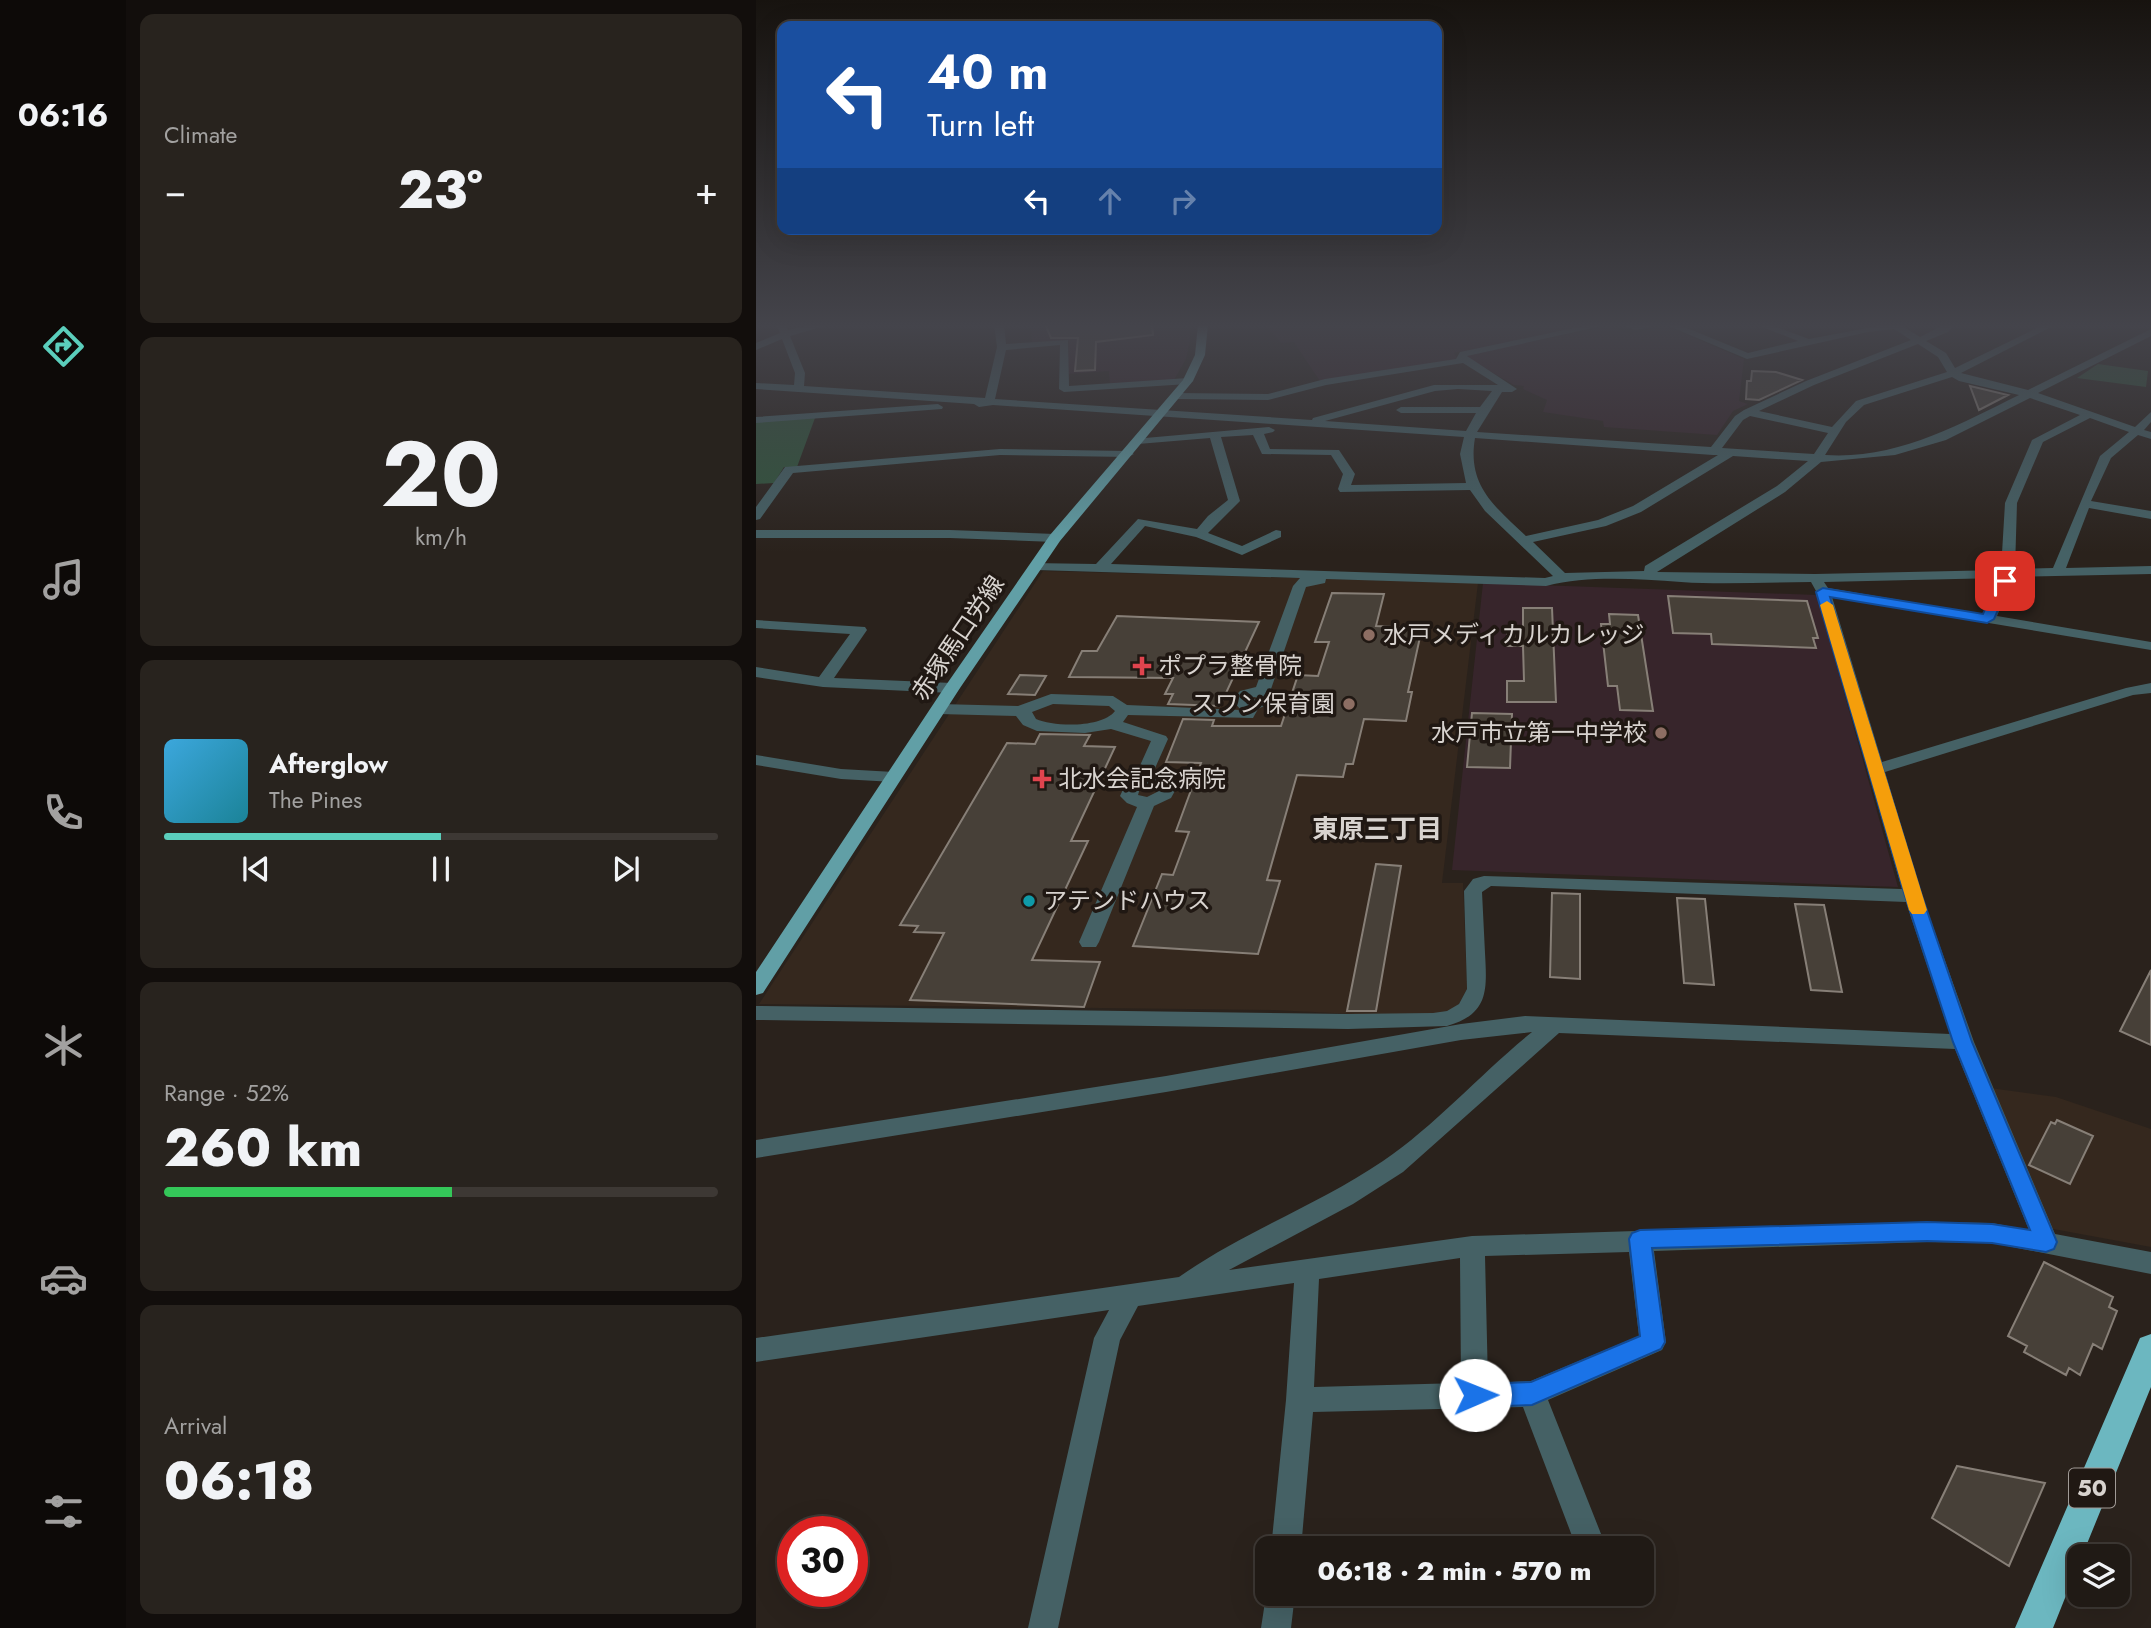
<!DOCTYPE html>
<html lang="en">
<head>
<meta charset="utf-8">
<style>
	:root { --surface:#201a15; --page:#28231e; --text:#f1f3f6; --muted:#a2a1a0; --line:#3d3834; --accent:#5bcebc }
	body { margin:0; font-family:Jost,"Noto Sans JP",sans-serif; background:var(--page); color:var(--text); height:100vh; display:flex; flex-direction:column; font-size:26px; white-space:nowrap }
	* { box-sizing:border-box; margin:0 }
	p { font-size:23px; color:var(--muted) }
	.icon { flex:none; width:38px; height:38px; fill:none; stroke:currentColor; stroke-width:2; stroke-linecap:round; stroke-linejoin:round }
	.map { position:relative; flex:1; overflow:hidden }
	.details { display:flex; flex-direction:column; gap:14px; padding:14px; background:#120e0c; width:630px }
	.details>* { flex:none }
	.banner { position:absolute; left:21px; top:21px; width:665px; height:214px; border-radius:14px; box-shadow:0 7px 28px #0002,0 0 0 2px var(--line); background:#1a4fa0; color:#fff; overflow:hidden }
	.fabs { position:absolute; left:1311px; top:1544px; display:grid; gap:14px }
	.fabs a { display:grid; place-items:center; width:63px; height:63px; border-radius:14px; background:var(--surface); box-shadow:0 7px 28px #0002,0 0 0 2px var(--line); font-size:35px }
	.speed { position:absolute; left:21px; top:1516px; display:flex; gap:14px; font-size:35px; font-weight:700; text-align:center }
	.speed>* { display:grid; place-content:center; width:91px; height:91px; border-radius:50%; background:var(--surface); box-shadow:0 7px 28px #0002,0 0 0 2px var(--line); line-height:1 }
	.speed .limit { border:10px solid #d22; background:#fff; color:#111 }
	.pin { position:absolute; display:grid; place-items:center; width:60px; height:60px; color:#fff; margin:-30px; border-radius:14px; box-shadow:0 4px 10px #0006 }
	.me { position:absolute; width:77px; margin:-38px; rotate:89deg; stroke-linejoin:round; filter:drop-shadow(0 0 5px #0008) }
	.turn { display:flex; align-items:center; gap:24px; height:147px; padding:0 35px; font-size:32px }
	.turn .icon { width:91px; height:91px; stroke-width:2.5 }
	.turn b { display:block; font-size:49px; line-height:60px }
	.lanes { display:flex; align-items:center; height:66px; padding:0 35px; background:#0003; justify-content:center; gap:35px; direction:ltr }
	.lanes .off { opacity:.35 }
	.big { font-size:52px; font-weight:800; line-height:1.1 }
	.details .tile { flex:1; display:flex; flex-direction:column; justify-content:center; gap:10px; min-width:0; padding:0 24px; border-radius:14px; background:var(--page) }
	.details .dial { align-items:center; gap:0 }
	.dial b { font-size:91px; line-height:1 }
	.song { display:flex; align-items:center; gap:21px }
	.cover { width:84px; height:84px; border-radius:10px; background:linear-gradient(135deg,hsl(200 70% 55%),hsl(190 70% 35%)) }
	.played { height:7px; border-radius:4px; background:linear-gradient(90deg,var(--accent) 50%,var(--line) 50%) }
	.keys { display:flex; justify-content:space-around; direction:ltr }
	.heat { display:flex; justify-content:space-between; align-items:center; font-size:38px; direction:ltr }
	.charge { height:10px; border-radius:5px; background:linear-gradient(90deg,#34c759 52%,var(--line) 0) }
	.trip { position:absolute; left:499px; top:1536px; width:399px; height:70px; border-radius:14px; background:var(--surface); box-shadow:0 7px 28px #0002,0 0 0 2px var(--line); font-weight:800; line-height:70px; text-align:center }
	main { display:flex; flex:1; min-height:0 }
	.dock { display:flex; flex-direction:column; width:126px; justify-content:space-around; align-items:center; background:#0d0a08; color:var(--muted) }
	.dock .icon { width:49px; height:49px }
	.dock .current { color:var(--accent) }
	.dock b { font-size:32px; color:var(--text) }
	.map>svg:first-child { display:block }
	.built { fill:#35281e }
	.education { fill:#37252b }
	.green { fill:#30553b }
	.building { fill:#474038; stroke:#877f77; stroke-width:2 }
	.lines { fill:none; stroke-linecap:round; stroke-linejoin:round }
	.minor { fill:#456165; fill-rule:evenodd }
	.major { fill:#619fa6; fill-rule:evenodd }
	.highway { fill:#6cb7c0; fill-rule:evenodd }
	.route { fill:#1a73e8; stroke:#114b97; stroke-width:2 }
	.slow { fill:#f59e0b }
	.education-dot { fill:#8d6e63; stroke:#201813; stroke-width:2.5 }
	.health-dot { fill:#e0444e; stroke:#201813; stroke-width:2.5 }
	.culture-dot { fill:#0f9aa8; stroke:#201813; stroke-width:2.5 }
	.labels { text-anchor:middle; stroke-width:7; stroke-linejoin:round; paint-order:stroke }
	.shield { fill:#201813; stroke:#a19b97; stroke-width:2 }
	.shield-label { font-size:23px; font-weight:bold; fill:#d8d3cf }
	.poi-label { font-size:24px; fill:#d8d3cf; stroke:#201813; text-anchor:start }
	.street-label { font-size:24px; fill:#d8d3cf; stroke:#201813 }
	.neighbourhood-label { font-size:26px; font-weight:bold; fill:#d8d3cf; stroke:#201813 }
</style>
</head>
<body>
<main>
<nav class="dock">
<b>06:16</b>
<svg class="icon current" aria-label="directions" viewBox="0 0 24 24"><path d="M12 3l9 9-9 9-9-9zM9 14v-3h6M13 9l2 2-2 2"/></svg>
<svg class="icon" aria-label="music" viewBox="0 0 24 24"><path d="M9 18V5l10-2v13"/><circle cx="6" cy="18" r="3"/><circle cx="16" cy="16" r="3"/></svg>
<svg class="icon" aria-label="phone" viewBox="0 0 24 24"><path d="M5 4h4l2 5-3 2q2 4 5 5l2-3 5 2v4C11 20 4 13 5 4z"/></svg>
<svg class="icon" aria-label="climate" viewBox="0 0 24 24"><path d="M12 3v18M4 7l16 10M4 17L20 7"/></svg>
<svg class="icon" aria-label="car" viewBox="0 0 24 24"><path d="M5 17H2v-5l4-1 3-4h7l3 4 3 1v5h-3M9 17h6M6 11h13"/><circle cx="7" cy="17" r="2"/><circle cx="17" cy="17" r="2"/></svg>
<svg class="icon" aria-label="filters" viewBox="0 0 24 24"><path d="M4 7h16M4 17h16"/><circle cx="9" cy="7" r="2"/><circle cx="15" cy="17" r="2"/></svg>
</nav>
<section class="details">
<div class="tile"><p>Climate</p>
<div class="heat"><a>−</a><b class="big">23°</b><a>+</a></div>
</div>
<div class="tile dial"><b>20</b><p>km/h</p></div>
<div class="tile">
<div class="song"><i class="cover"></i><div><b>Afterglow</b><p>The Pines</p></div></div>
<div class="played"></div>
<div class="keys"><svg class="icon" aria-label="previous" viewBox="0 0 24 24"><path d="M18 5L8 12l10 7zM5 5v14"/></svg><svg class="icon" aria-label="pause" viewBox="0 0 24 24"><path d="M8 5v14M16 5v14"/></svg><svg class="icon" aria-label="next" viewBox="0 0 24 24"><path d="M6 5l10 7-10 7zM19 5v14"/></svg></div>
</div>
<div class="tile"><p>Range · 52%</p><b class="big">260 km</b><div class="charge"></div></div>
<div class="tile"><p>Arrival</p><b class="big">06:18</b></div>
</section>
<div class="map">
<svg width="1395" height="1628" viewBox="0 0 1395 1628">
	<rect width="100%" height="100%" fill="#2a221c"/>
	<!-- built -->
	<path class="built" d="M287 571 722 583 686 883H707L711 989 702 1006 692 1011 675 1014 639 1016 517 1010 3 1004Z
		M1234 1088 1300 1097 1395 1129V1247L1292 1228Z"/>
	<!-- education -->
	<path class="education" d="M275 324H433L434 341 430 359 418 380 354 385 353 371 311 374 313 341 276 344Z
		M509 324H842L698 353 701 358 698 361 564 381 538 342 525 343Z
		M853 326 874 334 910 326 988 359 983 401 992 404 977 411 961 435 848 427 847 421 787 412 791 400 767 389 768 386 758 385 711 358 713 354Z
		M727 583 1061 595 1142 887 696 870Z"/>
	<!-- green -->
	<path class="green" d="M1342 364 1392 371 1390 387 1321 378Z
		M59 418 41 467H28L18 483 0 484V422Z"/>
	<!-- building -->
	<path class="building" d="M289 324H396L397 335 340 342 339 370 319 371 322 338H295Z
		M996 371 1020 372 1046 380 1003 400 990 399 991 381H995Z
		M1214 386 1252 395 1223 410Z
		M576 593 628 594 620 626 666 628 652 692H656L650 721 608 719 597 764H590L587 777 541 775 511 880 524 881 502 954 377 946 406 874 417 875 433 832 420 831 445 763 410 762 427 719 458 720 456 726H525L542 675 562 676 573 642H559Z
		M912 596 1051 601 1062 638H1057L1060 648 956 644 955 634 917 633Z
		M767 608H796L800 702H751V681H768L767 646H751V629H767Z
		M853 614 882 615 897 711 864 710 861 686H852L845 624H854Z
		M361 616 503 622 464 706 412 704 417 694H409L417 678 313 677 326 651H341Z
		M264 675 290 676 279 695 252 694Z
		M716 713 756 714 754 768 711 767Z
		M284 734 334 735 328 746 359 747 315 841H332L276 960 344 962 328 1007 154 1000 188 933 158 932 162 926 144 925 251 743 279 744Z
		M620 864 645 866 620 1011H591Z
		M796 893 824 894V979L794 977Z
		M921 898 949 899 958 985 928 983Z
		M1039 904 1068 905 1086 992 1055 990Z
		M1395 970V1045L1364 1031Z
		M1301 1120 1337 1136 1314 1184 1273 1165 1295 1122 1299 1124Z
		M1288 1262 1357 1297 1353 1307 1361 1311 1346 1349 1337 1344 1324 1375 1313 1368 1310 1375 1268 1352 1271 1346 1252 1336Z
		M1201 1466 1289 1483 1253 1566 1176 1518Z"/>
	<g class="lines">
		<!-- minor -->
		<path class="minor" d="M20 324H30L32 330 58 324H75L34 336 49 373 48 386 229 398 241 347 238 324H248L250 344 312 340 313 386 432 378 437 381 432 384 308 392 303 389 304 345 250 350 239 399 556 420 557 418 678 385H742L707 363 570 385 512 400 420 399 415 396 420 393 512 394 569 379 700 359 704 352 837 324H855L711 356 761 389 756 392H746L721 432 955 447 979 416 988 410 1050 381 1155 340 1138 329 1112 332 991 359 908 324H921L992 353 1042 341 999 324H1013L1053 339 1132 324H1143L1164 337 1189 324H1199L1192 332 1170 341 1190 353 1199 368 1289 324H1301L1205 373 1272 390 1395 329V336L1282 393 1379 427 1395 412V422L1388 430 1395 432V439L1382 435 1355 458 1335 501 1395 511V519L1333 508 1310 568 1395 566V574L1257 577 1241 616 1395 642V650L1076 597 1126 762 1370 688 1395 683V693L1377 695 1129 772 1166 896 1218 1042 1299 1234 1395 1252V1274L1236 1243 1171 1242 898 1251 910 1342 906 1350 792 1400 851 1549H821L767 1407 557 1412 545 1549H515L530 1400 538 1283 382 1306 364 1340 302 1628H272L338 1338 353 1310 0 1362V1338L423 1277C487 1232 562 1205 627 1161 681 1124 725 1073 776 1032L705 1040 410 1092 0 1158V1140L410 1076 705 1024 769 1016 1194 1034 1150 902 735 886 726 892C727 912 728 933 729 953 731 990 733 1014 691 1026L592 1029 0 1020V1006L592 1014 677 1013 691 1011 703 1004 711 989 708 891 717 879 728 876 1146 889 1060 591 1055 582C1012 582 968 585 925 582 880 579 833 575 790 586L570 579 569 583 550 587 514 692 518 701 502 709 497 718 372 715 367 722 410 736 412 739 396 775 415 780 420 789 415 798 398 806 343 942 340 947H326L323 942 381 807 371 803 364 796 371 781 378 779 395 741 355 729 329 733 281 731 267 725 260 716 183 714 175 709 183 704 262 706 295 694 357 696 371 705 485 710 476 700 484 691 500 687 537 586 544 578 280 570 275 569V563L340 564 382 519 441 529 452 516 472 500 454 438 382 444 378 443V439L513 427 519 430 517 432 508 434 514 449 583 450 599 474 595 485 710 483 704 454 708 437 237 405 223 407 218 404 0 389V383L38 385 39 373 26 339 0 350V343L24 333ZM1162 344 1182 357 1191 372 1100 401 1076 427 1003 411 1058 385ZM1196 377 1203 381 1263 395C1202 425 1140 460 1069 455L1090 422 1108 405ZM702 389 736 391 724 407H645L640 410 645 413H720L710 431 569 421 679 391ZM1274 398 1324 415 1276 440 1249 503 1245 570 1059 574 901 572 1029 492 1065 462 1139 455 1190 440ZM994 416 1072 433 1058 454 966 448 987 420ZM1334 418 1373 432 1344 456 1297 568 1259 569 1261 503 1287 442ZM497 435 506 454 575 455 587 474 582 489 584 492 714 490 729 511 797 576 789 578 355 564 389 526 440 537 486 555 525 537V531L520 530 486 546 452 533 484 501 465 437ZM719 438 957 455H962L877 506 842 520 770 536C738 506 711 485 719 438ZM977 456 1052 461 1021 486 889 566 888 571 809 573 777 542 850 526 885 512ZM1244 578 1227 614 1072 588 1068 582ZM499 697 502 699 492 700 494 698ZM297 704 353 706 359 711C346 728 298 727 280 719L276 712ZM394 785 402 787 401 792 391 797 382 795 384 788ZM803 1033 1199 1049 1273 1230 1236 1223 1171 1222 716 1236 473 1270 597 1204 647 1172ZM873 1252 883 1336 775 1381 732 1383 729 1256ZM704 1258 705 1383 558 1387 563 1279Z
			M862 324H907L880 330Z
			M182 404 187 407 186 409 0 423V417Z
			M244 449 372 451 378 454 372 457 244 455 37 473 4 519 0 520V507L29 467Z
			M0 530H194L299 534 305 538 299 542 194 538H0Z
			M0 620 109 627 111 630 78 678 196 683 204 688 196 693 67 687 0 677V667L63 677 94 634 0 628Z
			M0 755 85 769 138 772 146 777 138 782 85 779 0 765Z
			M511 1589V1594H539L535 1628H505Z"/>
		<!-- major -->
		<path class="major" d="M442 324H452L449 355 437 381 304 541 204 688 7 993 0 995V972L188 688 294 535 427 380 439 355Z"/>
		<!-- highway -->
		<path class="highway" d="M1395 1334V1387L1326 1556H1323V1563L1297 1628H1259L1384 1338Z"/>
	</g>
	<!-- sky -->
	<linearGradient id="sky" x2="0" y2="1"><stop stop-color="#17130f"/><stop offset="0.59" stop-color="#44444b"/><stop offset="1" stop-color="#44444b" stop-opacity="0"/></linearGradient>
	<rect width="1395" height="552" fill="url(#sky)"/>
	<!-- route -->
	<path class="route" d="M1249 578 1255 581 1238 619 1231 623 1074 597 1166 896 1216 1042 1301 1242 1298 1249 1290 1252 1236 1243 1171 1241 896 1248 909 1342 905 1349 776 1405 719 1407 710 1403 707 1395 710 1387 719 1384 775 1382 884 1336 873 1239 876 1233 884 1230 1171 1222 1236 1224 1274 1230 1197 1042 1149 896 1060 592 1067 588 1227 614 1242 581Z"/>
	<!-- slow -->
	<path class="slow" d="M1071 601 1077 605 1171 910 1168 914H1156L1153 910 1064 605Z"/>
	<!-- markers -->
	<g class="education-dot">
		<circle cx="613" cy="635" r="7"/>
		<circle cx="593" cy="704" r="7"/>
		<circle cx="905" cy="733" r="7"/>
	</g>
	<g class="health-dot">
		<path d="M382.5 655.5h7v7h7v7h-7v7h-7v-7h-7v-7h7z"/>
		<path d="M282.5 768.5h7v7h7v7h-7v7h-7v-7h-7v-7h7z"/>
	</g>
	<circle class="culture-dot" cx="273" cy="901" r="7"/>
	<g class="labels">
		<!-- shield labels -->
		<rect class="shield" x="1313" y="1468.5" width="46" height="39" rx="5"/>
		<g class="shield-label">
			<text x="1336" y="1496">50</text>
		</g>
		<!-- poi labels -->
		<g class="poi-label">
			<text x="627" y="643">水戸メディカルカレッジ</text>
			<text x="402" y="674">ポプラ整骨院</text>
			<text x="579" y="712" text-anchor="end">スワン保育園</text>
			<text x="891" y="741" text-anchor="end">水戸市立第一中学校</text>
			<text x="302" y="787">北水会記念病院</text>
			<text x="287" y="909">アテンドハウス</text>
		</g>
		<!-- street labels -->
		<g class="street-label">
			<text transform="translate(202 638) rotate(-56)" y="8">赤塚馬口労線</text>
		</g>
		<!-- neighbourhood labels -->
		<g class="neighbourhood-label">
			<text x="621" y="838">東原三丁目</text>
		</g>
	</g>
</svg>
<div class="fabs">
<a><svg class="icon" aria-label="layers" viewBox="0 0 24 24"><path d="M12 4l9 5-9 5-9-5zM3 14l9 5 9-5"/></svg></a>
</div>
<div class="speed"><div class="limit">30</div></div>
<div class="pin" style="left:1249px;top:581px;background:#d93025"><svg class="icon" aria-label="arrive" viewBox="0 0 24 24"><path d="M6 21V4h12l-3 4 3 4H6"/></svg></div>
<svg class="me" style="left:719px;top:1395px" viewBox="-20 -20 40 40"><circle r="19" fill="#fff"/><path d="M0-13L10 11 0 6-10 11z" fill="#1a73e8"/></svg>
<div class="trip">06:18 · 2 min · 570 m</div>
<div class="banner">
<div class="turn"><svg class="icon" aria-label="left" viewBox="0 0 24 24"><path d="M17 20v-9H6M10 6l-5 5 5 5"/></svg><div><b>40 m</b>Turn left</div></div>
<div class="lanes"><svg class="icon" aria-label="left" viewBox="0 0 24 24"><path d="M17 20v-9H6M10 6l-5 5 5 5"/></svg><svg class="icon off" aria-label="ahead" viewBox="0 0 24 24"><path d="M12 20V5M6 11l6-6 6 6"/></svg><svg class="icon off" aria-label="right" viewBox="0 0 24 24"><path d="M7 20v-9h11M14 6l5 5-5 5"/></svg></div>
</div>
</div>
</main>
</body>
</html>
